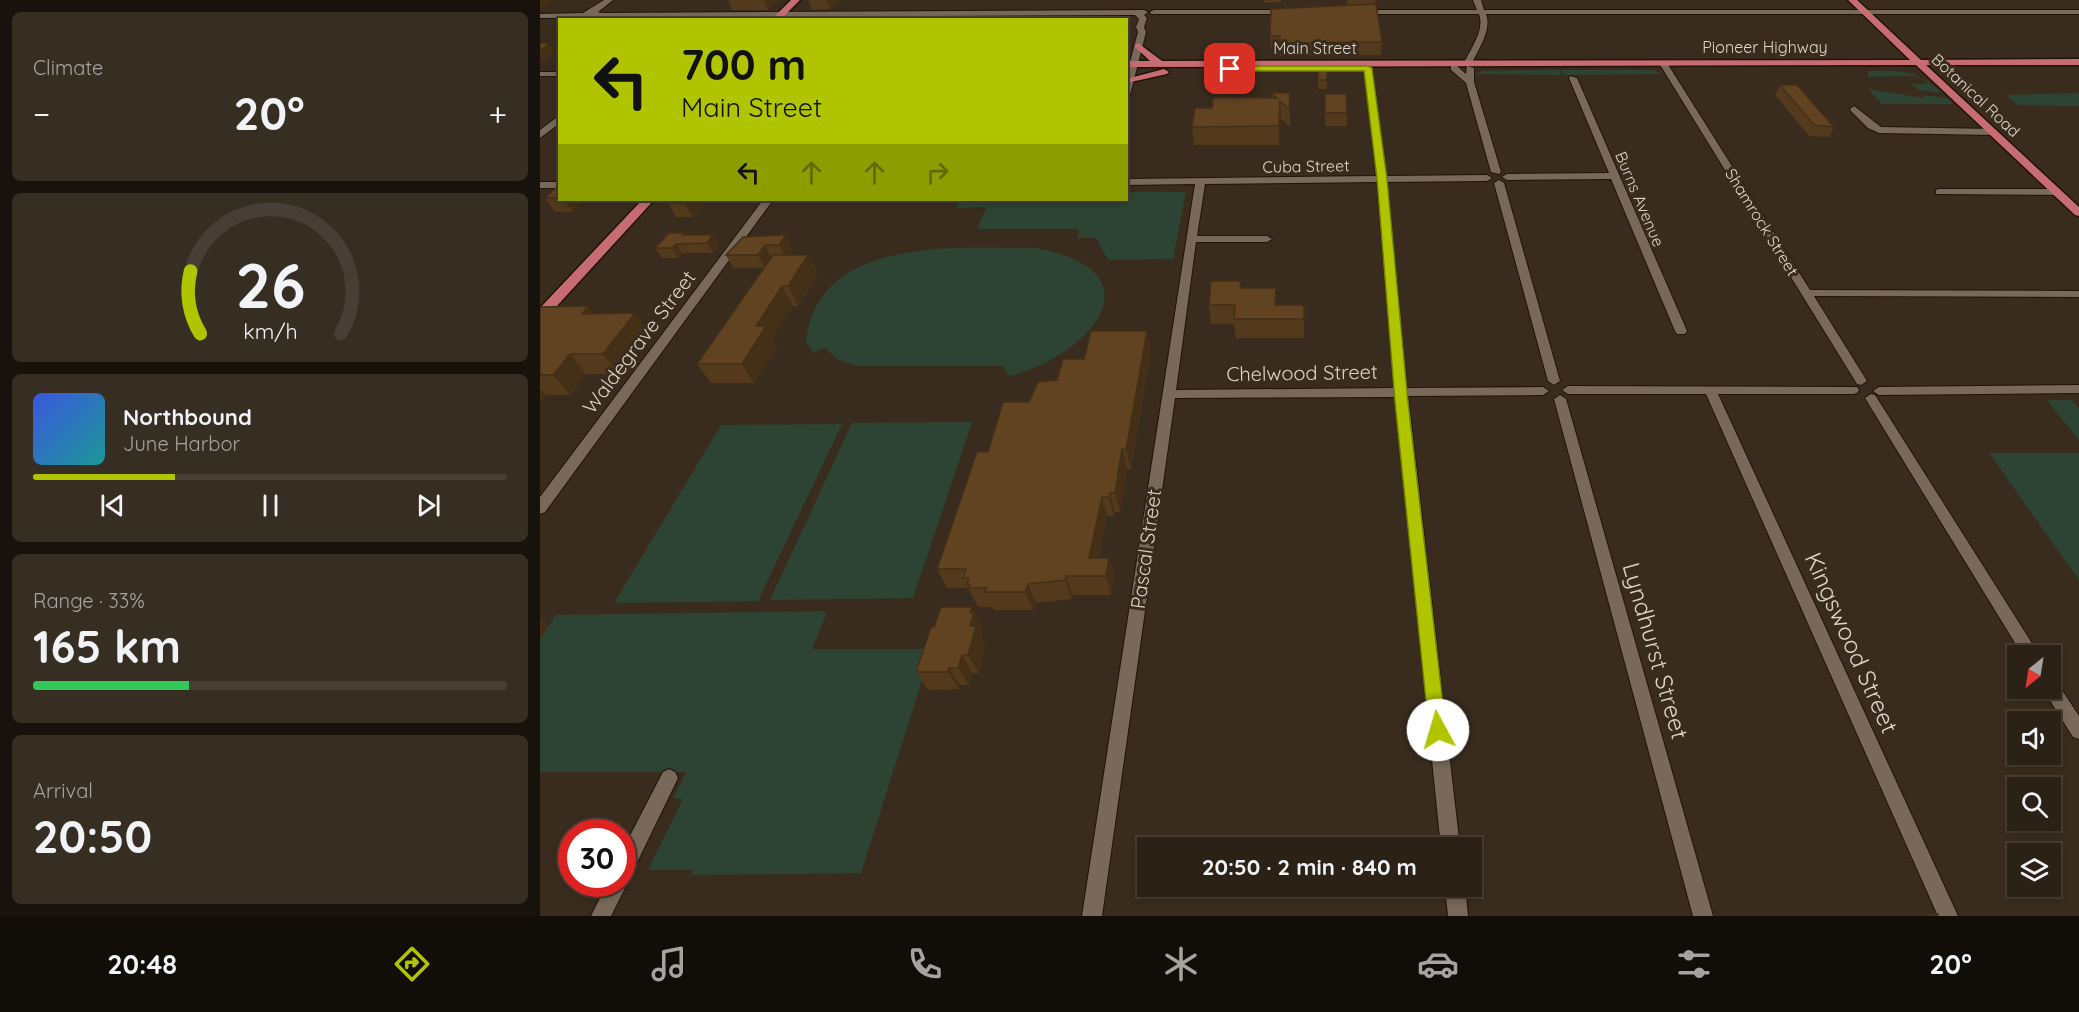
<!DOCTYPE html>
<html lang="en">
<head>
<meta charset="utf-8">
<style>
	:root { --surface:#2b2116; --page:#372e23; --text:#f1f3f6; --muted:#a6a3a1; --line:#473e35; --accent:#b0c500 }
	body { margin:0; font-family:Quicksand,sans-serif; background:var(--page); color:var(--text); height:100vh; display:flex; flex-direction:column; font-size:22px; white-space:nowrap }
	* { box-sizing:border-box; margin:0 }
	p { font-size:20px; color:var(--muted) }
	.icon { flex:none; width:33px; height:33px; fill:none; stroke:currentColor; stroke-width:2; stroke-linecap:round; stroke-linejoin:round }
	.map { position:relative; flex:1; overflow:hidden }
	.side { display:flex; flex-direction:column; gap:12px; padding:12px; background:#18120c; width:540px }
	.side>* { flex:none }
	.guide { position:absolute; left:18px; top:18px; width:570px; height:183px; border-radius:0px; box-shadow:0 3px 9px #0003,0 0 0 2px var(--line); background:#b0c500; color:#111; overflow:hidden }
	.needle { width:39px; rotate:210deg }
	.tools { position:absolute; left:1467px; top:645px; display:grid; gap:12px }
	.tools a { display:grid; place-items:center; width:54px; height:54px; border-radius:0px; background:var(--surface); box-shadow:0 3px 9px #0003,0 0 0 2px var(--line); font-size:30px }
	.speed { position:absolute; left:18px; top:819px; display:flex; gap:12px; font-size:30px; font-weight:700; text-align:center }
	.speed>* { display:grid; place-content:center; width:78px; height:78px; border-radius:50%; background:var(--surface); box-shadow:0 3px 9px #0003,0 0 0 2px var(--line); line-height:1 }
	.speed .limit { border:9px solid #d22; background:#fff; color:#111 }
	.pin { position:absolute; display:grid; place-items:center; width:51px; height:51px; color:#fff; margin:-26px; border-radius:12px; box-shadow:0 3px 9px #0006 }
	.me { position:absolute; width:66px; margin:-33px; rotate:354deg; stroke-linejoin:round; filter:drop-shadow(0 0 4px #0008) }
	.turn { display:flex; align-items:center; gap:21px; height:126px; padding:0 24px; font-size:27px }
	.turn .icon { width:78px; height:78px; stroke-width:2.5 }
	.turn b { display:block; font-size:42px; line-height:51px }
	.lanes { display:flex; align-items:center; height:57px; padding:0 24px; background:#0003; justify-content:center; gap:30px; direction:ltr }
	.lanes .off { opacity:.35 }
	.big { font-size:45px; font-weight:700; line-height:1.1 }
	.side .widget { flex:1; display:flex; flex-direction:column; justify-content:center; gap:9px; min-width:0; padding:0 21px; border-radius:9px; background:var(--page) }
	.side .dial { align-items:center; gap:0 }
	.dial svg { height:156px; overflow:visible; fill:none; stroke:var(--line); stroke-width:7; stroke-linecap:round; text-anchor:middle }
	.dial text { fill:var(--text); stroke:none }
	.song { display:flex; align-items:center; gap:18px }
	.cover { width:72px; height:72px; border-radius:9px; background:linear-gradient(135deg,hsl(230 70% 55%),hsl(180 70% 35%)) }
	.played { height:6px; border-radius:3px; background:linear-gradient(90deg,var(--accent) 30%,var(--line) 30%) }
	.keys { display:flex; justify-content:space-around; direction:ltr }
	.heat { display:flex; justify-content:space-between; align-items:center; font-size:33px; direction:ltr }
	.charge { height:9px; border-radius:4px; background:linear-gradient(90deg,#34c759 33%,var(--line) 0) }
	.trip { position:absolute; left:597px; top:837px; width:345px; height:60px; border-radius:0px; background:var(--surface); box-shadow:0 3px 9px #0003,0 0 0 2px var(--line); font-weight:700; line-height:60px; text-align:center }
	.menu { display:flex; height:96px; justify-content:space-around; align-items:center; background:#110d09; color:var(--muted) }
	.menu .icon { width:42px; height:42px }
	.menu .selected { color:var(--accent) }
	.menu b { font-size:27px; color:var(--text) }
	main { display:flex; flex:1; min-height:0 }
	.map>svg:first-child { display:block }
	.green { fill:#2d4434 }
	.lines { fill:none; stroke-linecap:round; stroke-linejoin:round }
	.minor-casing { stroke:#201407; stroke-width:2 }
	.major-casing { stroke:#201407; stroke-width:3 }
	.minor { fill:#78695a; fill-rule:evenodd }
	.major { fill:#c76c72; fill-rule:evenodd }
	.wall { fill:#533a1c }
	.shaded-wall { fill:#442f17 }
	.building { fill:#614321; stroke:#442f17; stroke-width:1.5 }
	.route { fill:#b0c500; stroke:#728000; stroke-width:1.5 }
	.labels { text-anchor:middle; stroke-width:6; stroke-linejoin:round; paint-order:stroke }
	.far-street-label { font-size:16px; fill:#dcd4cb; stroke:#392c1e }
	.street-label { font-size:20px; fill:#dcd4cb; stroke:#392c1e }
	.near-street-label { font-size:24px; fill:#dcd4cb; stroke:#392c1e }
</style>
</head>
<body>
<main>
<section class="side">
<div class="widget"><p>Climate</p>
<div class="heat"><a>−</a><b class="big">20°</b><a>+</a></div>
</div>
<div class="widget dial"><svg viewBox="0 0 100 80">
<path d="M14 69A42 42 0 1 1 86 69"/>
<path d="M14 69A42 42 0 0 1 9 37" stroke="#b0c500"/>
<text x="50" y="56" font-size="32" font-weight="700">26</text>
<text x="50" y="72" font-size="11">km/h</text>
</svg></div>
<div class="widget">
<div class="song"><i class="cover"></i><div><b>Northbound</b><p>June Harbor</p></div></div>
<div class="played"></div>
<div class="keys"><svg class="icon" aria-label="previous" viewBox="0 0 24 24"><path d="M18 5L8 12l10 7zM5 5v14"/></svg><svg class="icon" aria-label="pause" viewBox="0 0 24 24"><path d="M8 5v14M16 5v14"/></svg><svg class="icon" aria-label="next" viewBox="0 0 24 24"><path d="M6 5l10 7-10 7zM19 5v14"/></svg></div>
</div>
<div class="widget"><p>Range · 33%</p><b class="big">165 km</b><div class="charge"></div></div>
<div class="widget"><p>Arrival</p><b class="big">20:50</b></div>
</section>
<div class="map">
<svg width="1539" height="916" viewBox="0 0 1539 916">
	<rect width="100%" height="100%" fill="#392c1e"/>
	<!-- green -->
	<path class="green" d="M1019 70 1021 75 935 74 943 71Z
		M1021 70H1112L1123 74 1024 75Z
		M1329 71C1363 71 1376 69 1402 93L1379 90 1371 84H1388L1382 78 1372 76 1328 77Z
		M1328 89 1384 98V95L1407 98 1413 104H1342Z
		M1539 93V106L1478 105 1466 95Z
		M587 192H646L633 259 568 260 556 238H538L539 229H437L447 207 416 208 420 200H586Z
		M495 248C622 270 552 356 469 376L463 366H317L297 359 285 348 273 353 266 341C278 235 418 248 495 248Z
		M1507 400H1532L1539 409V440Z
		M432 422 373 598 230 600 312 423Z
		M302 424 218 601 74 603 181 425Z
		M1449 453H1539V580Z
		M284 611 286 615 272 649H392L321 873 152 875 153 870H108L143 799 133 798 146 772H0V639L16 615Z"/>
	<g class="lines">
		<!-- minor casing -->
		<g class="minor-casing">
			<path id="minor" d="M64 0H73L58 12 61 13 604 10 608 12 604 15 607 18 604 27 606 32 590 95 586 97V77L598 32 596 27 599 19 595 15 0 18V14L43 13Z
				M933 0H941L944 10H1539V14H946C952 30 939 48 932 63L928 65 924 63C931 48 945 30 939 14H818L814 12 818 10H937Z
				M614 10H748L752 12 748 14H611L610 12Z
				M1120 61 1127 63 1270 290 1539 291V297L1274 296 1327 381 1321 385 1317 384 1119 63Z
				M825 66 832 68 846 176 947 175 952 178 947 181 847 182 867 388 1003 387 1009 391 1003 395 868 396 920 848H901L855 397 635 398 562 916H542L655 184 586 185V179L836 176ZM837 182 854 388 636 390 656 242H727L732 239 727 236H657L665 184Z
				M911 66H917L926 74 927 66 934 68V82L961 172 959 174 951 172 926 83 911 70Z
				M0 72H20V76H0Z
				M1030 76 1037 78 1147 331 1145 334H1137L1135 331 1071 179 967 180 962 177 967 174 1069 173 1029 78Z
				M1314 106 1341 127 1454 129 1458 132 1454 135 1339 133 1328 128 1311 111 1310 109Z
				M20 115V123L0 138V130Z
				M959 180 964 183 1020 381 1014 385 1008 381 954 183Z
				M0 182H20V188H0Z
				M1399 189H1517L1522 192 1517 195 1396 194V190Z
				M223 200H233L5 512 0 514V497Z
				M1539 385V393L1339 395 1333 391 1339 387Z
				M1028 386 1317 387 1319 390 1317 393 1313 394H1178L1418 916H1398L1166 394H1028L1022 390Z
				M1331 394 1335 395 1500 656H1483L1325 398Z
				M1020 395 1026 399 1173 916H1153L1014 399Z
				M1510 679 1516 681 1539 716V739L1533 737 1504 691 1503 688H1510Z
				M129 769 135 772 138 778 89 879 85 880 87 884 71 916H51L67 884H82V851L123 772Z
				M905 886H925L928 916H908Z"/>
		</g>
		<!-- major casing -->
		<g class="major-casing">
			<path id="major" d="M251 0H260L240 20H231Z
				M1308 0H1317L1381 60 1539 59V65H1386L1539 207V216L1535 215 1376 65 586 67V61H610L594 46 598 43 622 61 1370 60Z
				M624 69 629 72 627 74 591 82 586 79Z
				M102 200H114L5 319 0 320V308Z"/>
		</g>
		<!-- minor -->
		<use href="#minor" class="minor"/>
		<!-- major -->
		<use href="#major" class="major"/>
	</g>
	<!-- wall -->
	<path class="wall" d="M188 0H238L228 10H192Z
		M268 0H299L290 9 272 10Z
		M724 0H741V2L724 3Z
		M807 0H836L835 4 842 42 841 55 740 56V49H731L730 36 807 5Z
		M778 70 787 80V89H778Z
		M1240 85 1294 127 1289 137 1269 136 1235 95Z
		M731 93H750V127L741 119 739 145H654L652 127 672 108 731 98Z
		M785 94 807 113V126H785Z
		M20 184V200H46L33 212H15L5 198Z
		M168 200 153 217H136L128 203Z
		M145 233 146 235H173L179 244 173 253H142L138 258H122L115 248Z
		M203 237 252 248 248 255H268L278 274 258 306H253L233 338 237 346 214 383H171L157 364 224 268H193L186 255Z
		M701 281V288L736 305H764V338H696L694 324H671L669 305Z
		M0 307 54 313H95L110 333 79 374H46L30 395H6L0 402Z
		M611 351 591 469H587L580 512H575L574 516H567L559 558H569L575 576 571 595H533L532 599 496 603 493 610H454L452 607H438L428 588H407L397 569 448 452 489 402 544 359Z
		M441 625V627L443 631 442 637 445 644 439 673H432L429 685H420L419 689 388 690 376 672Z"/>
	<!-- shaded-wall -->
	<path class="shaded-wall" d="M0 0H13L0 9Z
		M224 0H238L228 10Z
		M286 0H299L290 9Z
		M10 43 16 51 4 61 0 56V51Z
		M740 101 741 119 739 145V126Z
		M24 200H46L33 212Z
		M147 200H168L153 217 144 203Z
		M173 235 179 244 173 253 167 243Z
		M246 235 252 248 246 258 239 245Z
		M136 244 142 253 138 258 132 248Z
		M225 245 232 258 225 268 218 255Z
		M268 255 278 274 258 306 248 286Z
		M242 286 253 306 233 338 237 346 214 383 202 364 216 326Z
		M48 306 63 326 42 314Z
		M95 313 110 333 79 374 63 354Z
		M607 331 611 351 591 469 586 450Z
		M30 354 46 374 30 395 13 375Z
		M0 389 6 395 0 402Z
		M582 449 587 469 580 512 575 493Z
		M570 493 575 512 574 516 569 497Z
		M562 497 567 516 555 576 549 558Z
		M569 558 575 576 571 595 566 576Z
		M526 576 533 595 532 599 525 580Z
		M488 584 496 603 493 610 485 592Z
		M432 607 441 625V627L443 631 442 637 445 644 439 673 428 655 430 626V613Z
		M0 619 8 626 0 638Z
		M422 655 432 673 429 685 418 668Z
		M409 668 420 685 419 689 408 672Z"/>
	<!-- building -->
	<path class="building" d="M836 4 842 42 740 43V36H730L731 9Z
		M82 17H103L100 20H79Z
		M0 43H10L0 51Z
		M778 70H787V80H778Z
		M1240 85H1257L1294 127 1274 125Z
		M731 93H750L749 109 740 101 739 126 652 127 655 108H672L673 97 737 98Z
		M785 94H806L807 113H785Z
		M20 184V198H5Z
		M131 200H147L144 203H128Z
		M129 233H145L143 235H173L167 243 136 244 132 248H115Z
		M246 235 239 245H225L218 255H186L203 237Z
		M233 255H268L248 286H242L216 326H226L202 364H157Z
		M671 281H701L700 288H736L735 305H764V319H694L695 305H669Z
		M48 306 42 314 95 313 63 354H30L13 375H0V307Z
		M551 331H607L586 450 582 449 575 493H570L569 497H562L549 558H569L566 576H526L525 580 488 584 485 592H445L446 588H429L430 585H427L429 578H423L426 569H397L437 452H448L463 402H489L498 382 517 380 523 359H544Z
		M401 607H432L430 613H434L430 626H436L428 655H422L418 668H409L408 672H376L391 627H394Z
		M1387 914H1398V916H1388Z"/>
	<!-- route -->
	<path class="route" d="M828 66 832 68 847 179 868 402 906 730 904 736 898 739 892 736 889 730 855 402 837 179 824 71H690L685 69 690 66Z"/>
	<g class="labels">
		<!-- far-street labels -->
		<g class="far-street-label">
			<text x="1225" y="53">Pioneer Highway</text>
			<text x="775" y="54">Main Street</text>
			<text transform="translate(1436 95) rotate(43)" y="6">Botanical Road</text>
			<text transform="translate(766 166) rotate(-1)" y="6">Cuba Street</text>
			<text transform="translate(1100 199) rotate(67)" y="6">Burns Avenue</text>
			<text transform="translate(1222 222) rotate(58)" y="6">Shamrock Street</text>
		</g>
		<!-- street labels -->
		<g class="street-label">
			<text transform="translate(99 342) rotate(-53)" y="7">Waldegrave Street</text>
			<text transform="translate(762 373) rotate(-1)" y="7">Chelwood Street</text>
			<text transform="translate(606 549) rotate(-82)" y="7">Pascal Street</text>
		</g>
		<!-- near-street labels -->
		<g class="near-street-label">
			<text transform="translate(1311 643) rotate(66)" y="8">Kingswood Street</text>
			<text transform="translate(1115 651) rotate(74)" y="8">Lyndhurst Street</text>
		</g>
	</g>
</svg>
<div class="tools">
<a><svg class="needle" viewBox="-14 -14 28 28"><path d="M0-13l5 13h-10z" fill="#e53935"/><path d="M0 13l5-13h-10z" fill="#a6a3a1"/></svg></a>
<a><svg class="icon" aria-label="sound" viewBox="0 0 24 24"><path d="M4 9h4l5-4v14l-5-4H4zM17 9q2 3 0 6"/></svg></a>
<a><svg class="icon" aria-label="search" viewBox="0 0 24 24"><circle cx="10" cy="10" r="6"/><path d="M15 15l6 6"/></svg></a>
<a><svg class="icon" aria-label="layers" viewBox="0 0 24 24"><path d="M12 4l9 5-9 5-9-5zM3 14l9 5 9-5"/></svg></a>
</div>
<div class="speed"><div class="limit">30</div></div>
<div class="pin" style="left:690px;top:69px;background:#d93025"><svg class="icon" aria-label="arrive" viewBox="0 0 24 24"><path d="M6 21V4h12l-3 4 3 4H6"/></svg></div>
<svg class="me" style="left:898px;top:730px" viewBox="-20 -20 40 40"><circle r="19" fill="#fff"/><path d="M0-13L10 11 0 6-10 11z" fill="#b0c500"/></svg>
<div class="trip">20:50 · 2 min · 840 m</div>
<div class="guide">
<div class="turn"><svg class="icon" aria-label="left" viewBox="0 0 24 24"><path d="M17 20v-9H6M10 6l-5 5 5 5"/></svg><div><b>700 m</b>Main Street</div></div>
<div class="lanes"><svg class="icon" aria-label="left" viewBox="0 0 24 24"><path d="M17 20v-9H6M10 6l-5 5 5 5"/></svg><svg class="icon off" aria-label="ahead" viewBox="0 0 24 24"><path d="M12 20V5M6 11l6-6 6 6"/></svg><svg class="icon off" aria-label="ahead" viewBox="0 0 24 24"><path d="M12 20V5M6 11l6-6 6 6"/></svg><svg class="icon off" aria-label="right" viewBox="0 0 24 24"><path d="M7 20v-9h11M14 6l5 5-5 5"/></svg></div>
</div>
</div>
</main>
<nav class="menu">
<b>20:48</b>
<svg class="icon selected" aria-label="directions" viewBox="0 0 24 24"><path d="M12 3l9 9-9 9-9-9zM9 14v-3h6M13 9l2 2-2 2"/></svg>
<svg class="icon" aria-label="music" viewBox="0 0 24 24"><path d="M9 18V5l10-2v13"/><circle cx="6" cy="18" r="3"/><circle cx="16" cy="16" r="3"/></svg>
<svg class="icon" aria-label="phone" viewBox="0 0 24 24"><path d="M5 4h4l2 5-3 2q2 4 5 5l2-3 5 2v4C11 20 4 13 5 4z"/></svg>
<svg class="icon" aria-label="climate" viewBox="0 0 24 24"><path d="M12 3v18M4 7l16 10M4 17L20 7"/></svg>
<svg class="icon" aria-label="car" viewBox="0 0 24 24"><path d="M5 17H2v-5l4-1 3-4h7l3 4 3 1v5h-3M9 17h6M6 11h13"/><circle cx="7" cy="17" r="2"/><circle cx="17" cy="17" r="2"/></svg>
<svg class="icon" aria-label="filters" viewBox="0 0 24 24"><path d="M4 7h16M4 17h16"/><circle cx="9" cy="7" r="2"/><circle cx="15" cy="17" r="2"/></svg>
<b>20°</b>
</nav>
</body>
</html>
